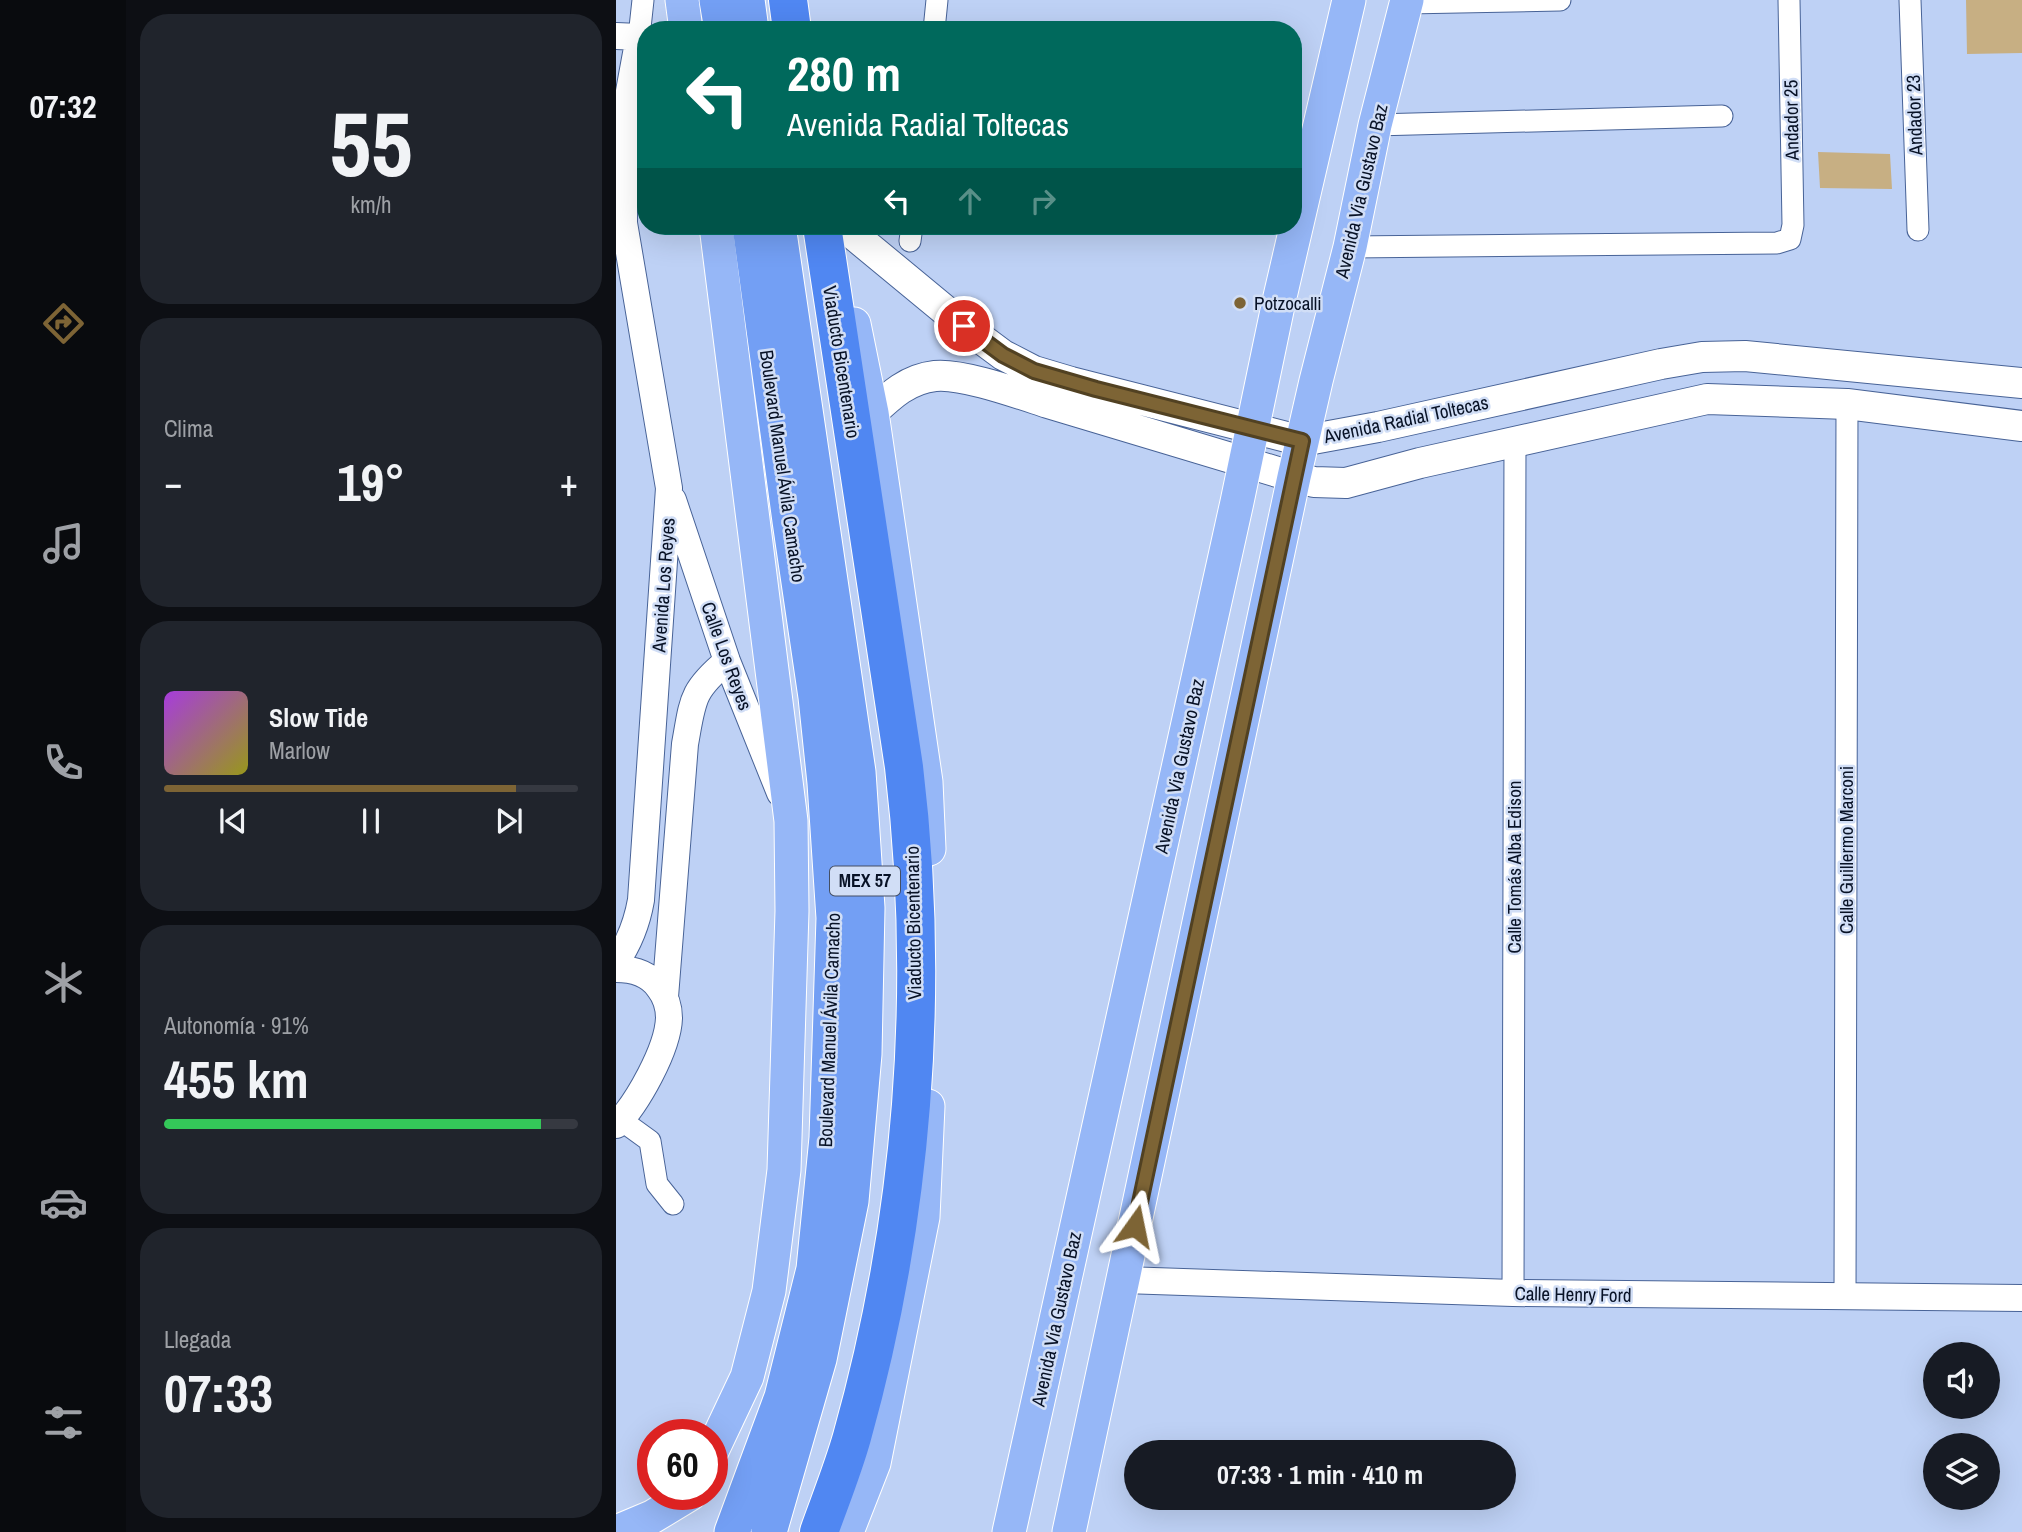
<!DOCTYPE html>
<html lang="es">
<head>
<meta charset="utf-8">
<style>
	:root { --surface:#171b24; --page:#20242c; --text:#f1f3f6; --muted:#9ea1a6; --line:#363941; --accent:#7d6435 }
	body { margin:0; font-family:"Archivo Narrow",sans-serif; background:var(--page); color:var(--text); height:100vh; display:flex; flex-direction:column; font-size:26px; white-space:nowrap }
	* { box-sizing:border-box; margin:0 }
	p { font-size:23px; color:var(--muted) }
	.icon { flex:none; width:38px; height:38px; fill:none; stroke:currentColor; stroke-width:2; stroke-linecap:round; stroke-linejoin:round }
	.map { position:relative; flex:1; overflow:hidden }
	.drawer { display:flex; flex-direction:column; gap:14px; padding:14px; background:#0d0f14; width:490px }
	.drawer>* { flex:none }
	.top-card { position:absolute; left:21px; top:21px; width:665px; height:214px; border-radius:28px; box-shadow:0 7px 28px #0002; background:#00695c; color:#fff; overflow:hidden }
	.fabs { position:absolute; left:1307px; top:1342px; display:grid; gap:14px }
	.fabs a { display:grid; place-items:center; width:77px; height:77px; border-radius:50%; background:var(--surface); box-shadow:0 7px 28px #0002; font-size:35px }
	.speed { position:absolute; left:21px; top:1419px; display:flex; gap:14px; font-size:35px; font-weight:700; text-align:center }
	.speed>* { display:grid; place-content:center; width:91px; height:91px; border-radius:50%; background:var(--surface); box-shadow:0 7px 28px #0002; line-height:1 }
	.speed .limit { border:10px solid #d22; background:#fff; color:#111 }
	.pin { position:absolute; display:grid; place-items:center; width:60px; height:60px; color:#fff; margin:-30px; border:4px solid #fff; border-radius:50%; box-shadow:0 2px 7px #0007 }
	.me { position:absolute; width:77px; margin:-38px; rotate:12deg; stroke-linejoin:round; filter:drop-shadow(0 0 5px #0008) }
	.turn { display:flex; align-items:center; gap:24px; height:147px; padding:0 35px; font-size:32px }
	.turn .icon { width:91px; height:91px; stroke-width:2.5 }
	.turn b { display:block; font-size:49px; line-height:60px }
	.lanes { display:flex; align-items:center; height:66px; padding:0 35px; background:#0003; justify-content:center; gap:35px; direction:ltr }
	.lanes .off { opacity:.35 }
	.big { font-size:52px; font-weight:700; line-height:1.1 }
	.drawer .tile { flex:1; display:flex; flex-direction:column; justify-content:center; gap:10px; min-width:0; padding:0 24px; border-radius:28px; background:var(--page) }
	.drawer .dial { align-items:center; gap:0 }
	.dial b { font-size:91px; line-height:1 }
	.song { display:flex; align-items:center; gap:21px }
	.cover { width:84px; height:84px; border-radius:10px; background:linear-gradient(135deg,hsl(280 70% 55%),hsl(60 70% 35%)) }
	.played { height:7px; border-radius:4px; background:linear-gradient(90deg,var(--accent) 85%,var(--line) 85%) }
	.keys { display:flex; justify-content:space-around; direction:ltr }
	.heat { display:flex; justify-content:space-between; align-items:center; font-size:38px; direction:ltr }
	.charge { height:10px; border-radius:5px; background:linear-gradient(90deg,#34c759 91%,var(--line) 0) }
	.trip { position:absolute; left:508px; top:1440px; width:392px; height:70px; border-radius:35px; background:var(--surface); box-shadow:0 7px 28px #0002; font-weight:700; line-height:70px; text-align:center }
	main { display:flex; flex:1; min-height:0 }
	.tabs { display:flex; flex-direction:column; width:126px; justify-content:space-around; align-items:center; background:#090b0e; color:var(--muted) }
	.tabs .icon { width:49px; height:49px }
	.tabs .current { color:var(--accent) }
	.tabs b { font-size:32px; color:var(--text) }
	.map>svg:first-child { display:block }
	.park { fill:#c7af83 }
	.lines { fill:none; stroke-linecap:round; stroke-linejoin:round }
	.minor-casing { stroke:#486397; stroke-width:23 }
	.tertiary-casing { stroke:#486397; stroke-width:28 }
	.secondary-casing { stroke:#486397; stroke-width:32 }
	.primary-casing { stroke:#fff; stroke-width:35 }
	.trunk-casing { stroke:#fff; stroke-width:37 }
	.motorway-casing { stroke:#fff; stroke-width:40 }
	.minor { stroke:#fff; stroke-width:21 }
	.tertiary { stroke:#fff; stroke-width:26 }
	.secondary { stroke:#fff; stroke-width:30 }
	.primary { stroke:#96b7f7; stroke-width:33 }
	.trunk { stroke:#739ff4; stroke-width:35 }
	.motorway { stroke:#5087f2; stroke-width:38 }
	.route-casing { stroke:#514122; stroke-width:18 }
	.route { stroke:#7d6435; stroke-width:12 }
	.poi-dot { fill:#7d6435; stroke:#d1def6; stroke-width:2.5 }
	.labels { text-anchor:middle; stroke-width:5; stroke-linejoin:round; paint-order:stroke }
	.shield { fill:#d1def6; stroke:#444f64; stroke-width:2 }
	.shield-label { font-size:18px; font-weight:bold; fill:#081226 }
	.street-label { font-size:19px; fill:#081226; stroke:#d1def6 }
	.poi-label { font-size:19px; fill:#081226; stroke:#d1def6; text-anchor:start }
</style>
</head>
<body>
<main>
<nav class="tabs">
<b>07:32</b>
<svg class="icon current" aria-label="directions" viewBox="0 0 24 24"><path d="M12 3l9 9-9 9-9-9zM9 14v-3h6M13 9l2 2-2 2"/></svg>
<svg class="icon" aria-label="music" viewBox="0 0 24 24"><path d="M9 18V5l10-2v13"/><circle cx="6" cy="18" r="3"/><circle cx="16" cy="16" r="3"/></svg>
<svg class="icon" aria-label="phone" viewBox="0 0 24 24"><path d="M5 4h4l2 5-3 2q2 4 5 5l2-3 5 2v4C11 20 4 13 5 4z"/></svg>
<svg class="icon" aria-label="climate" viewBox="0 0 24 24"><path d="M12 3v18M4 7l16 10M4 17L20 7"/></svg>
<svg class="icon" aria-label="car" viewBox="0 0 24 24"><path d="M5 17H2v-5l4-1 3-4h7l3 4 3 1v5h-3M9 17h6M6 11h13"/><circle cx="7" cy="17" r="2"/><circle cx="17" cy="17" r="2"/></svg>
<svg class="icon" aria-label="filters" viewBox="0 0 24 24"><path d="M4 7h16M4 17h16"/><circle cx="9" cy="7" r="2"/><circle cx="15" cy="17" r="2"/></svg>
</nav>
<section class="drawer">
<div class="tile dial"><b>55</b><p>km/h</p></div>
<div class="tile"><p>Clima</p>
<div class="heat"><a>−</a><b class="big">19°</b><a>+</a></div>
</div>
<div class="tile">
<div class="song"><i class="cover"></i><div><b>Slow Tide</b><p>Marlow</p></div></div>
<div class="played"></div>
<div class="keys"><svg class="icon" aria-label="previous" viewBox="0 0 24 24"><path d="M18 5L8 12l10 7zM5 5v14"/></svg><svg class="icon" aria-label="pause" viewBox="0 0 24 24"><path d="M8 5v14M16 5v14"/></svg><svg class="icon" aria-label="next" viewBox="0 0 24 24"><path d="M6 5l10 7-10 7zM19 5v14"/></svg></div>
</div>
<div class="tile"><p>Autonomía · 91%</p><b class="big">455 km</b><div class="charge"></div></div>
<div class="tile"><p>Llegada</p><b class="big">07:33</b></div>
</section>
<div class="map">
<svg width="1406" height="1532" viewBox="0 0 1406 1532">
	<rect width="100%" height="100%" fill="#bed1f5"/>
	<!-- park -->
	<path class="park" d="M1350 0H1406V53L1351 54Z
		M1202 152 1274 154 1276 189 1204 188Z"/>
	<g class="lines">
		<!-- minor casing -->
		<g class="minor-casing">
			<path id="minor" d="M1294 0 1302 230
				M791 3 944 0
				M318 30 321 0
				M23 37 27 0
				M759 125 1106 116
				M294 241 296 226
				M734 247 1161 243 1174 239 1177 225 1173 0
				M5 1120 34 1141 41 1184 57 1204
				M897 1293 899 441
				M1229 1296 1231 404"/>
		</g>
		<!-- tertiary casing -->
		<g class="tertiary-casing">
			<path id="tertiary" d="M0 36 23 37 12 97 8 133V223
				M0 207 8 223 53 488 25 900C21 923 14 942 0 962
				M57 500 111 661 164 793
				M0 969C17 969 33 973 43 988 50 997 53 1007 53 1018 52 1049 21 1104 0 1125
				M49 997 69 744C77 700 75 691 111 661
				M508 1280 897 1293 1406 1298"/>
		</g>
		<!-- secondary casing -->
		<g class="secondary-casing">
			<path id="secondary" d="M227 226 348 326 387 355 418 371 455 382 686 441 762 427 1045 364 1086 357 1129 356 1406 383
				M256 413C275 395 292 379 319 376 346 373 404 394 432 403 514 428 596 452 678 477L698 482 730 483 804 463 1091 399 1231 404 1406 426"/>
		</g>
		<!-- primary casing -->
		<g class="primary-casing">
			<path id="primary" d="M66 0 70 30
				M238 324 256 413 310 782 313 849
				M96 1451 131 1377 153 1291 168 1170 176 911 175 821 100 226
				M0 1532 36 1517 74 1494
				M231 1532 258 1463 307 1217 312 1106
				M393 1532 621 502 663 301 733 0
				M453 1532 678 477 700 381 734 247 759 125 791 0"/>
		</g>
		<!-- trunk casing -->
		<g class="trunk-casing">
			<path id="trunk" d="M101 0 106 30
				M131 0 135 30
				M116 1532 166 1397 198 1269 211 1138 218 918 209 783 200 697 174 521 134 226
				M153 1532 203 1359 235 1201 248 1054 251 908 242 772 162 226"/>
		</g>
		<!-- motorway casing -->
		<g class="motorway-casing">
			<path id="motorway" d="M172 0 176 30
				M203 1532C214 1501 227 1469 236 1437 297 1220 315 991 288 767L206 226"/>
		</g>
		<!-- minor -->
		<use href="#minor" class="minor"/>
		<!-- tertiary -->
		<use href="#tertiary" class="tertiary"/>
		<!-- secondary -->
		<use href="#secondary" class="secondary"/>
		<!-- primary -->
		<use href="#primary" class="primary"/>
		<!-- trunk -->
		<use href="#trunk" class="trunk"/>
		<!-- motorway -->
		<use href="#motorway" class="motorway"/>
	</g>
	<g class="lines">
		<!-- route casing -->
		<g class="route-casing">
			<path id="route" d="M348 326 387 355 418 371 480 389 686 441 519 1226"/>
		</g>
		<!-- route -->
		<use href="#route" class="route"/>
	</g>
	<!-- markers -->
	<circle class="poi-dot" cx="624" cy="303" r="7"/>
	<g class="labels">
		<!-- shield labels -->
		<rect class="shield" x="214" y="866.5" width="70" height="29" rx="5"/>
		<g class="shield-label">
			<text x="249" y="887">MEX 57</text>
		</g>
		<!-- street labels -->
		<g class="street-label">
			<text transform="translate(1298 115) rotate(-92)" y="7">Andador 23</text>
			<text transform="translate(1175 120) rotate(-91)" y="7">Andador 25</text>
			<text transform="translate(745 191) rotate(-77)" y="7">Avenida Via Gustavo Baz</text>
			<text transform="translate(226 362) rotate(81)" y="7">Viaducto Bicentenario</text>
			<text transform="translate(790 419) rotate(-12)" y="7">Avenida Radial Toltecas</text>
			<text transform="translate(167 466) rotate(82)" y="7">Boulevard Manuel Ávila Camacho</text>
			<text transform="translate(47 585) rotate(-86)" y="7">Avenida Los Reyes</text>
			<text transform="translate(111 656) rotate(70)" y="7">Calle Los Reyes</text>
			<text transform="translate(563 766) rotate(-78)" y="7">Avenida Via Gustavo Baz</text>
			<text transform="translate(1230 850) rotate(-90)" y="7">Calle Guillermo Marconi</text>
			<text transform="translate(898 867) rotate(-90)" y="7">Calle Tomás Alba Edison</text>
			<text transform="translate(297 923) rotate(-91)" y="7">Viaducto Bicentenario</text>
			<text transform="translate(213 1030) rotate(-88)" y="7">Boulevard Manuel Ávila Camacho</text>
			<text transform="translate(957 1294) rotate(1)" y="7">Calle Henry Ford</text>
			<text transform="translate(440 1319) rotate(-78)" y="7">Avenida Via Gustavo Baz</text>
		</g>
		<!-- poi labels -->
		<g class="poi-label">
			<text x="638" y="310">Potzocalli</text>
		</g>
	</g>
</svg>
<div class="fabs">
<a><svg class="icon" aria-label="sound" viewBox="0 0 24 24"><path d="M4 9h4l5-4v14l-5-4H4zM17 9q2 3 0 6"/></svg></a>
<a><svg class="icon" aria-label="layers" viewBox="0 0 24 24"><path d="M12 4l9 5-9 5-9-5zM3 14l9 5 9-5"/></svg></a>
</div>
<div class="speed"><div class="limit">60</div></div>
<div class="pin" style="left:348px;top:326px;background:#d93025"><svg class="icon" aria-label="arrive" viewBox="0 0 24 24"><path d="M6 21V4h12l-3 4 3 4H6"/></svg></div>
<svg class="me" style="left:519px;top:1226px" viewBox="-20 -20 40 40"><path d="M0-17L14 15 0 8-14 15z" fill="#7d6435" stroke="#fff" stroke-width="4"/></svg>
<div class="trip">07:33 · 1 min · 410 m</div>
<div class="top-card">
<div class="turn"><svg class="icon" aria-label="left" viewBox="0 0 24 24"><path d="M17 20v-9H6M10 6l-5 5 5 5"/></svg><div><b>280 m</b>Avenida Radial Toltecas</div></div>
<div class="lanes"><svg class="icon" aria-label="left" viewBox="0 0 24 24"><path d="M17 20v-9H6M10 6l-5 5 5 5"/></svg><svg class="icon off" aria-label="ahead" viewBox="0 0 24 24"><path d="M12 20V5M6 11l6-6 6 6"/></svg><svg class="icon off" aria-label="right" viewBox="0 0 24 24"><path d="M7 20v-9h11M14 6l5 5-5 5"/></svg></div>
</div>
</div>
</main>
</body>
</html>
